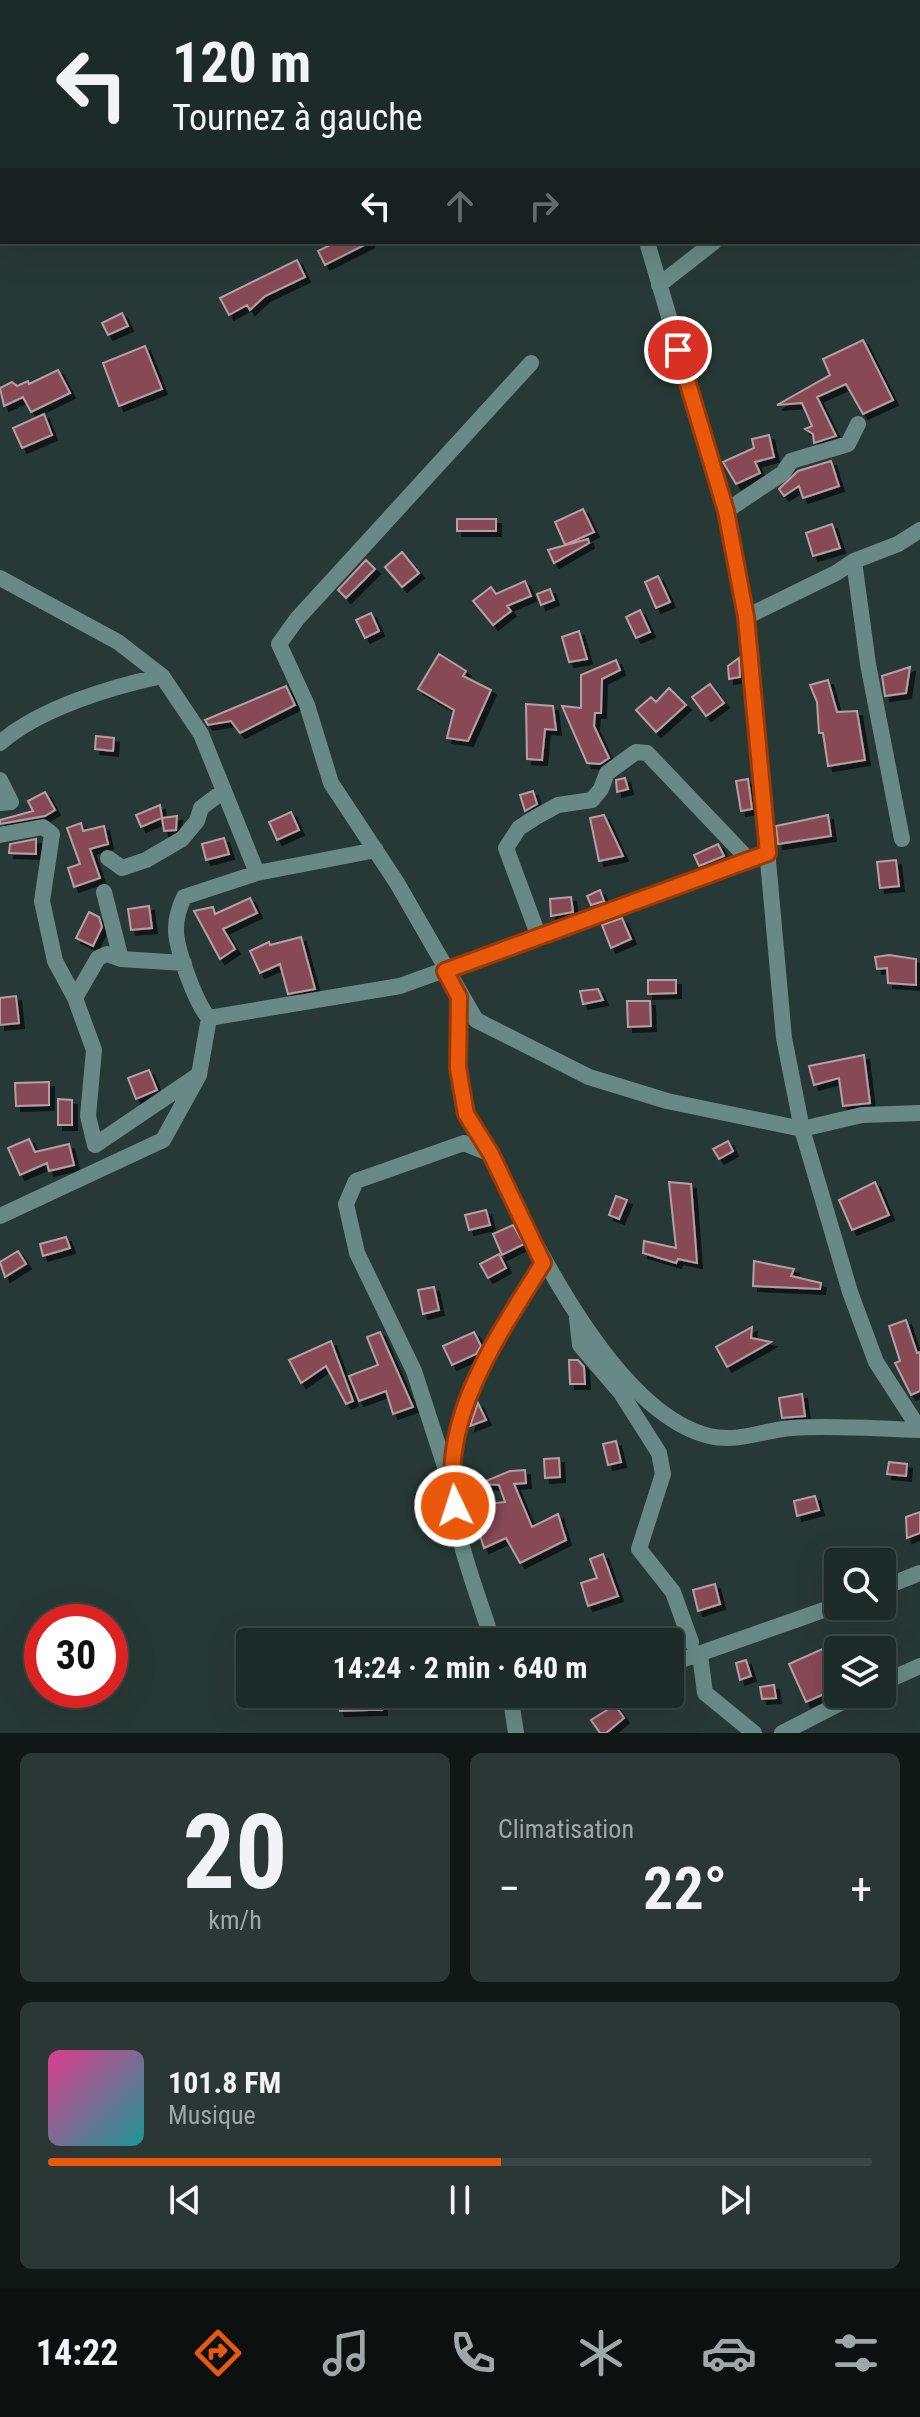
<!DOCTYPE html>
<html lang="fr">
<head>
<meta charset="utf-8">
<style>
	:root { --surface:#1d2b28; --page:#2a3734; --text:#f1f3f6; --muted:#a0a7a8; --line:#3b4745; --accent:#ea580c }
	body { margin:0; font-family:"Roboto Condensed",sans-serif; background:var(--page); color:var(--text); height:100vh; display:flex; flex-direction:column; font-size:30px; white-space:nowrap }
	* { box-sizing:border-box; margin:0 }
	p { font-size:26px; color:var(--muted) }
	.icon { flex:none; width:44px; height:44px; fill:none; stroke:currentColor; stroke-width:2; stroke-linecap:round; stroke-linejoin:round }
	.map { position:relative; height:1733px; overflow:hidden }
	.side { display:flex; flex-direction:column; gap:20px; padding:20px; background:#101816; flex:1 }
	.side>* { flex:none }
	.banner { position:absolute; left:0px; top:0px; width:920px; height:244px; box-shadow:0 8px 32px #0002,0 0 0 2px var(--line); background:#1d2b28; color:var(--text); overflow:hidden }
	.tools { position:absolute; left:824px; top:1548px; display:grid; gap:16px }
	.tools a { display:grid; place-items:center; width:72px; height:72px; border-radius:8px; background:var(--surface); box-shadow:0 8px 32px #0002,0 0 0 2px var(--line); font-size:40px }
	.speed { position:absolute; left:24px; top:1604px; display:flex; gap:16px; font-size:40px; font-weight:700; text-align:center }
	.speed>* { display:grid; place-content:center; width:104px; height:104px; border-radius:50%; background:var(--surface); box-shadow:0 8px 32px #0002,0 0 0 2px var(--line); line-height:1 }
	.speed .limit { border:12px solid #d22; background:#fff; color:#111 }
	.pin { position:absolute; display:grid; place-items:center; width:68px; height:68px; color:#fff; margin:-34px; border:4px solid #fff; border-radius:50%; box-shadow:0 2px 8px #0007 }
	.me { position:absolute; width:88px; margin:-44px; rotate:356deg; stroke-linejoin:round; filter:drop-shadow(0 0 6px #0008) }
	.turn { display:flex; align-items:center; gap:28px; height:168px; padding:0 40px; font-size:36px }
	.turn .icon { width:104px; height:104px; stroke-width:2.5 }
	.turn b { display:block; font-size:56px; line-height:68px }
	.lanes { display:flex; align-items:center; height:76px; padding:0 40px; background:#0003; justify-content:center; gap:40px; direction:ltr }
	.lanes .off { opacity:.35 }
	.big { font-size:60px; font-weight:700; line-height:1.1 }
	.side .card { flex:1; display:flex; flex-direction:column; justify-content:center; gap:12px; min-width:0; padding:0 28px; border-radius:12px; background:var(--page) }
	.side .dial { align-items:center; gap:0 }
	.dial b { font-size:104px; line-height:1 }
	.song { display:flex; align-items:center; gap:24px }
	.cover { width:96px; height:96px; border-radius:12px; background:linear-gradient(135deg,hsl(330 70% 55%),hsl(180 70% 35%)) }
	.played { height:8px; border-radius:4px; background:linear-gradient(90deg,var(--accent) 55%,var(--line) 55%) }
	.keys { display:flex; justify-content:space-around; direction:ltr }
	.heat { display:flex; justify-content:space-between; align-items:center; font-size:44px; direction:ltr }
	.side .tiles { flex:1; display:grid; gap:20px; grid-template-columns:1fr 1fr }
	.card:last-child { grid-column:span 2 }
	.trip { position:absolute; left:236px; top:1628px; width:448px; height:80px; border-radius:8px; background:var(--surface); box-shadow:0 8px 32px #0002,0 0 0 2px var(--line); font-weight:700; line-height:80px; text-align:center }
	.dock { display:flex; height:128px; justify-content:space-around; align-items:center; background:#0c1110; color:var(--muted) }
	.dock .icon { width:56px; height:56px }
	.dock .current { color:var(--accent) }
	.dock b { font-size:36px; color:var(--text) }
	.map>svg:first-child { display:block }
	.building { fill:#884956; stroke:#b4a0a3; stroke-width:2; filter:url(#shadow) }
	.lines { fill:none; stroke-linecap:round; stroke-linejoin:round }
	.street { stroke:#688985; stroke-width:16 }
	.route-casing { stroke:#983908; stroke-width:20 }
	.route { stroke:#ea580c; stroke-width:14 }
</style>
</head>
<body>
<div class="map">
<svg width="920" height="1733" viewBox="0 0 920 1733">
	<defs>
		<filter id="shadow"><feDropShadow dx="5" dy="5" stdDeviation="0" flood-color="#0009"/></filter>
	</defs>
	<rect width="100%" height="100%" fill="#273936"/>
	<!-- building -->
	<path class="building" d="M336 242H370L325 265 318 251Z
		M297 260 305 277 265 296 250 310 247 305 229 315 220 298Z
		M122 313 128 326 108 335 102 323Z
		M863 340 893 400 863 414 846 384 817 397 836 436 814 443 813 434 805 429 812 426 802 403 777 405 830 375 823 359Z
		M145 346 162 389 119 406 103 363Z
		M58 370 70 393 31 412 23 397 4 406 0 388 12 382 17 386 28 381 29 384Z
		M44 414 52 435 22 448 13 428Z
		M769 435 774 457 755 462 760 473 736 484 723 462 754 448 752 439Z
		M831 461 839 486 803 498 799 486 784 496 779 489 798 471Z
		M583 509 594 532 565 545 555 522Z
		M457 519H496V531H457Z
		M832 524 840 548 813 556 806 533Z
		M588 539 589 543 554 563 548 550Z
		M402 552 419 573 402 587 385 567Z
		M366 560 375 569 346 598 338 590Z
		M658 576 670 602 656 608 645 582Z
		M525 581 531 596 507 606 511 611 493 625 473 601 491 587 496 594Z
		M550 589 554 600 541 605 537 594Z
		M640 610 650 632 636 638 626 617Z
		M371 613 379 631 365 638 356 620Z
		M579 631 587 659 569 662 562 637Z
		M439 654 466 671 463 676 491 690 468 741 447 738 454 710 418 689Z
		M739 658 740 677 729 679 728 666Z
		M616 660 620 670 602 679 601 713H595L594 726 609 758 600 764 587 763 562 706 581 708V675Z
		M910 667 906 693 885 696 882 676Z
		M828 680 837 712 857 711 865 760 828 766 823 733H819L817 702 810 685Z
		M710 684 724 703 706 716 692 697Z
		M286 686 295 705 240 733 231 721 208 725 205 720Z
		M669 688 686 705 656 732 636 710 651 697 656 702Z
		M526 704 553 706 556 730 545 729 542 760 527 759Z
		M96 736 114 738 113 751 95 749Z
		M625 778 628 789 617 792 616 780Z
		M748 779 752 809 741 811 736 781Z
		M533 791 537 804 525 811 520 795Z
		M45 792 55 810 45 816 0 824V820L33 811 28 801Z
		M160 805 162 818 141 827 136 815Z
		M291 812 299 830 277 840 269 822Z
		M604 815 623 856 599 861 590 818Z
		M828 815 831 836 778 844 776 826Z
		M177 816 176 830 164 831 162 818Z
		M81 823 83 831 104 826 108 844 90 849 100 878 74 887 68 868 80 864 67 828Z
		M224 838 229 854 206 860 202 844Z
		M36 839V854L9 853 10 844Z
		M718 844 724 856 699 866 694 855Z
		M896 860 899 886 880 888 877 862Z
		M600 890 604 901 591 905 587 896Z
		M571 897 573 912 551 916 550 899Z
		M250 898 257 913 223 929 235 949 220 959 194 911 213 907 215 914Z
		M149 906 152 928 131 930 128 909Z
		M89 912 99 917 102 927 93 946 76 938Z
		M622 918 631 939 611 948 602 925Z
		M301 937 315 989 288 994 280 964 260 973 250 951 269 942 270 945Z
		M889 955 916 959V985L888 983 887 968 877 969 875 957Z
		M648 980H676V993L648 994Z
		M598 989 603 1000 583 1004 580 991Z
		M16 996 19 1023 0 1025V998Z
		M627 1001H650L651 1026 628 1027Z
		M864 1055 870 1103 843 1106 839 1078 814 1085 809 1066Z
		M149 1070 157 1090 136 1099 128 1078Z
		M49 1082V1105L16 1106 15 1083Z
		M58 1099 72 1100V1125H58Z
		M29 1139 35 1152 69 1144 74 1165 49 1171 47 1163 20 1175 8 1148Z
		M728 1141 733 1151 719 1159 713 1149Z
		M669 1182 691 1184 697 1263 678 1259 676 1263 643 1253 644 1241 676 1248Z
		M875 1182 889 1215 852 1230 839 1200Z
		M616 1196 627 1200 619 1219 609 1215Z
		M486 1210 490 1225 469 1230 465 1215Z
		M513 1225 524 1244 502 1255 493 1234Z
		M66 1237 70 1248 43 1256 40 1244Z
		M18 1251 26 1264 5 1277 0 1262Z
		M499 1254 506 1268 488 1278 480 1264Z
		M754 1261 794 1269 791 1276 821 1283 820 1289 753 1286Z
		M434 1287 439 1310 423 1314 418 1290Z
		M906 1320 917 1353 920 1352V1391L911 1395 895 1363 900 1361 889 1326Z
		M752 1327 751 1338 771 1342 727 1367 716 1347Z
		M380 1332 413 1407 393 1414 386 1391 359 1401 349 1376 378 1365 367 1337Z
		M474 1332 481 1346 476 1354 452 1365 443 1346Z
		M331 1341 353 1401 346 1404 326 1366 301 1383 289 1360Z
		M569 1360H578L584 1367 585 1384H570Z
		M802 1394 805 1416 782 1418 779 1398Z
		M478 1403 486 1420 470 1426Z
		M616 1441 621 1462 608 1465 603 1444Z
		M559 1458 560 1477 545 1478 544 1459Z
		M889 1462 907 1464 906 1476 887 1474Z
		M525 1470 526 1483 514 1484 532 1527 558 1514 566 1540 520 1563 506 1538 484 1548 471 1506 505 1502 499 1485 479 1484 510 1471Z
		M815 1496 819 1510 797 1516 794 1501Z
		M920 1512V1533L907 1538 906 1517Z
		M603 1554 618 1596 588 1606 581 1583 597 1578 590 1559Z
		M838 1563V1594L833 1595 824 1568Z
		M715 1584 720 1604 698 1611 693 1590Z
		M838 1642V1688L806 1702 789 1664Z
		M746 1660 751 1676 740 1680 736 1663Z
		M774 1685 776 1698 762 1699 760 1687Z
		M381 1694 382 1710H369L340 1711 335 1696Z
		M615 1705 624 1718 606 1733H600L591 1720Z"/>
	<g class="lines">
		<!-- street -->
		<path class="street" d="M572 0 573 2
			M918 45 920 43
			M647 242 726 511 746 617 784 1038 802 1129 850 1292 876 1362 920 1430
			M659 285 714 242
			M531 363 297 619 279 644 307 705 331 783 397 883 476 1020 589 1077 667 1101 802 1129 862 1115 920 1113
			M726 511 783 473 791 461 848 444 858 424
			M854 561 898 544 920 530
			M0 578 118 642 162 676 201 734 257 873 376 850
			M746 617 836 573 854 561 868 664 902 839
			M0 743C40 708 111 687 162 676
			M0 780 11 802 0 803
			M0 835 43 827 52 834 42 901 55 961 75 998
			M108 858 122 868 146 860 182 839 197 821 201 808 222 792
			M104 892 121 959 184 963
			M539 937 506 848 519 828 536 817 558 805 592 800 601 789 607 773 636 752 647 753 748 859
			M121 959 107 954 98 958 75 998 94 1050 88 1116 95 1145 197 1076
			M459 998C460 1035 454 1076 465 1113 471 1129 485 1144 493 1160 533 1240 614 1413 709 1436 739 1443 763 1430 792 1428 834 1425 878 1429 920 1430
			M209 1018C196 1004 175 947 176 928 176 917 179 908 184 897L257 873
			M0 1216 163 1140 199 1075 209 1018 400 986 768 853
			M577 1318 580 1345 621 1393 659 1453 663 1474 639 1549 673 1592 691 1642
			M450 1482 414 1371 357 1253 346 1204 356 1181 464 1143 491 1154
			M882 1588 920 1573
			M493 1642C478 1595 452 1531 451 1481 449 1407 505 1324 543 1263
			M700 1655 705 1693 754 1733
			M670 1664 838 1605
			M882 1683 920 1666
			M510 1694 516 1733
			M782 1733 858 1694"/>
	</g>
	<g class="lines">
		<!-- route casing -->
		<g class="route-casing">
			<path id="route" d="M455 1506C438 1419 500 1333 543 1263L491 1154 466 1114 458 1068 459 997 445 971 768 853 746 617 726 511 678 350"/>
		</g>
		<!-- route -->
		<use href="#route" class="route"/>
	</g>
</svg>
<div class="tools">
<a><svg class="icon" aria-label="search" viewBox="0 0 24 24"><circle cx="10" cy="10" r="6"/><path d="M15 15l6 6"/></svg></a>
<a><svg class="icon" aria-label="layers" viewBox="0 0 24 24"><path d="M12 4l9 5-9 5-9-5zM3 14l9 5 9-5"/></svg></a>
</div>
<div class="speed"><div class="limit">30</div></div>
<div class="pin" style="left:678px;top:350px;background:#d93025"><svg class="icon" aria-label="arrive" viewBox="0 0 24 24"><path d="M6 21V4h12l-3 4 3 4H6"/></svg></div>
<svg class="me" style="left:455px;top:1506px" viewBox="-20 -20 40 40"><circle r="17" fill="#ea580c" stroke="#fff" stroke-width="3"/><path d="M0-11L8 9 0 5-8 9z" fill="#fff"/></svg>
<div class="trip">14:24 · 2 min · 640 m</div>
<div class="banner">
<div class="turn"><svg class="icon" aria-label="left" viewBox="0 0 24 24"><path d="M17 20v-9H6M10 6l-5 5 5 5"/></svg><div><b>120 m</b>Tournez à gauche</div></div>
<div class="lanes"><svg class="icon" aria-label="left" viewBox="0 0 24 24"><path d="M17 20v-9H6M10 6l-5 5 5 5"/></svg><svg class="icon off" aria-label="ahead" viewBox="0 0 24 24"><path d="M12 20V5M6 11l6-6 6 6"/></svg><svg class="icon off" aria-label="right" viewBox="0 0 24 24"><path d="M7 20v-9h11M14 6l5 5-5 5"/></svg></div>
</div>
</div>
<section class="side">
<div class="tiles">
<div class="card dial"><b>20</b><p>km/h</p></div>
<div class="card"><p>Climatisation</p>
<div class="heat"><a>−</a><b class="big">22°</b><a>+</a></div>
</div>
<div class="card">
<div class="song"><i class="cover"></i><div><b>101.8 FM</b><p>Musique</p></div></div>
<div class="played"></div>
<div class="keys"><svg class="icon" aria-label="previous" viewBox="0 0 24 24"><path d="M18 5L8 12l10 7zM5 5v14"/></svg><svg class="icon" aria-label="pause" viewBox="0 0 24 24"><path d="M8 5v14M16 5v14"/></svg><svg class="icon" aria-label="next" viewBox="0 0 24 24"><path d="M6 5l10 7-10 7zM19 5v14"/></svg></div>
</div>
</div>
</section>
<nav class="dock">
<b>14:22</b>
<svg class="icon current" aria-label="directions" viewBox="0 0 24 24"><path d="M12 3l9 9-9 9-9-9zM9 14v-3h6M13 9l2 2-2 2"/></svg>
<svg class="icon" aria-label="music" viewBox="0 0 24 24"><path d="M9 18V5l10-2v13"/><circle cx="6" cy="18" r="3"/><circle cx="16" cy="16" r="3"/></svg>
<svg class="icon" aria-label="phone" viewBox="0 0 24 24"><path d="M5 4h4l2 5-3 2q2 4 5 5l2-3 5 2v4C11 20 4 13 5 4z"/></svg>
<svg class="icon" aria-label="climate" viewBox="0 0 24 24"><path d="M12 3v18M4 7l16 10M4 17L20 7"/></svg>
<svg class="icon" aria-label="car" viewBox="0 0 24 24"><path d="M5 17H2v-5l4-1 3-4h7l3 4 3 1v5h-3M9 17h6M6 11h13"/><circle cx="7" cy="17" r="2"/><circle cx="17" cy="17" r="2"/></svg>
<svg class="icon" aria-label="filters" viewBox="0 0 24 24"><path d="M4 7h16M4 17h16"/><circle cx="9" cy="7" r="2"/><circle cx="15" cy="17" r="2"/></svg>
</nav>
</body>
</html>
